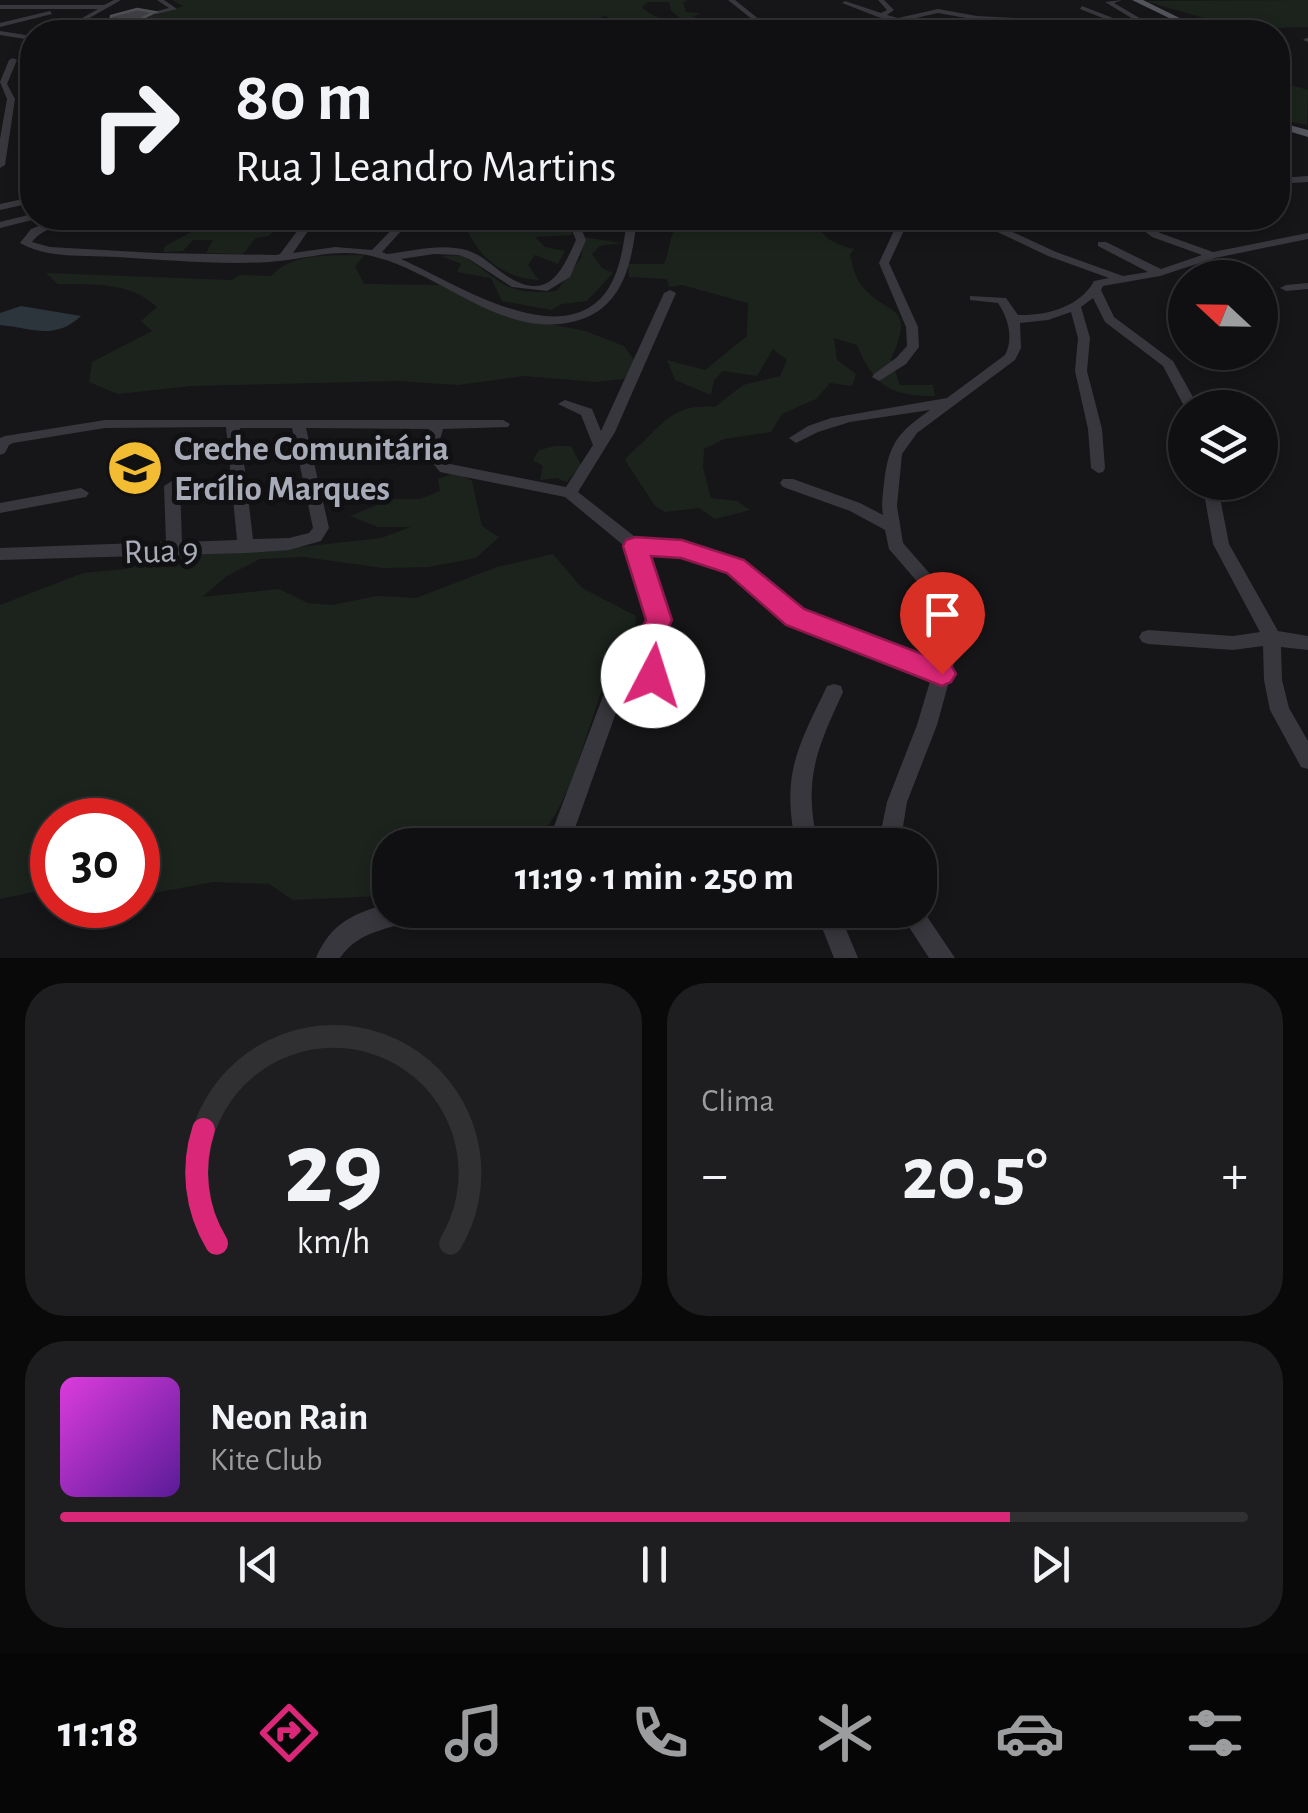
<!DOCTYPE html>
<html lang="pt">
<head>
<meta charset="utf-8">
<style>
	:root { --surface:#101012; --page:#1e1e20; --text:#f1f3f6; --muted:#9c9d9f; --line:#303032; --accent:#db2777 }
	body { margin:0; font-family:"Alegreya Sans",sans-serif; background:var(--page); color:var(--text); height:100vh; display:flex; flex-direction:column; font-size:38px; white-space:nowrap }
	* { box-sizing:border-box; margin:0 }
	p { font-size:32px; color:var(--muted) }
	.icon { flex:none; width:55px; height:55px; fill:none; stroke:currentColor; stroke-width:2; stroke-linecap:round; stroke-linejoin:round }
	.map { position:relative; height:958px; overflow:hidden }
	.details { display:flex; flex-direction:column; gap:25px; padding:25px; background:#09090a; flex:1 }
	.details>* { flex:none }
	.guide { position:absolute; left:20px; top:20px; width:1270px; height:210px; border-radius:40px; box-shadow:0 5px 15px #0003,0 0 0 2px var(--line); background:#101012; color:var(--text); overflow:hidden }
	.needle { width:65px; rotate:292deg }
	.tools { position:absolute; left:1168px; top:260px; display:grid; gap:20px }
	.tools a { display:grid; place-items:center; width:110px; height:110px; border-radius:50%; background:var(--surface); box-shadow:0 5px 15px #0003,0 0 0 2px var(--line); font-size:50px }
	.speed { position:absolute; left:30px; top:798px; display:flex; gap:20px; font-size:50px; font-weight:700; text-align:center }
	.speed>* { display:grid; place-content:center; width:130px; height:130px; border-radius:50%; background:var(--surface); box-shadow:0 5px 15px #0003,0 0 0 2px var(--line); line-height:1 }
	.speed .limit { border:15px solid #d22; background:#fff; color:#111 }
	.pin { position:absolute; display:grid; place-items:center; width:85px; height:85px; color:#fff; margin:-102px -42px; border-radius:50% 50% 50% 0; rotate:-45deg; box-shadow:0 0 10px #0007 }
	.pin .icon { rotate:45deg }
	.me { position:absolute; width:110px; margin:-55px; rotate:5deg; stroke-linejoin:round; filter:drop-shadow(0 0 8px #0008) }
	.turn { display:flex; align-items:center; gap:35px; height:210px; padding:0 50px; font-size:45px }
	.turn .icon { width:130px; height:130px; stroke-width:2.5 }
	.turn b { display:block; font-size:70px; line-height:85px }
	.big { font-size:75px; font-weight:700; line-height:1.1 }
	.details .card { flex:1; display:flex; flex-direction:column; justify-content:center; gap:15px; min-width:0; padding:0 35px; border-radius:40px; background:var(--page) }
	.details .dial { align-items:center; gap:0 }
	.dial svg { height:260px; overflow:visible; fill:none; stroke:var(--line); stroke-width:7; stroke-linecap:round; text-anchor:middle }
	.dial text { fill:var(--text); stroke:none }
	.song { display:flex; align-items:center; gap:30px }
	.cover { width:120px; height:120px; border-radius:15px; background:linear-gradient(135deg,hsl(300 70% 55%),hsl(270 70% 35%)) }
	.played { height:10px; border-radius:5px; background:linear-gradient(90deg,var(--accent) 80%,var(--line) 80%) }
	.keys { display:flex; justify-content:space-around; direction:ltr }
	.heat { display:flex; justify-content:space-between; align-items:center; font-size:55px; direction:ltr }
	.details .tiles { flex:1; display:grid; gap:25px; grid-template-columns:1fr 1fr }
	.card:last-child { grid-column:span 2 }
	.trip { position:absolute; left:372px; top:828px; width:565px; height:100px; border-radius:40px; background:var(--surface); box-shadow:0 5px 15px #0003,0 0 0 2px var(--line); font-weight:700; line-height:100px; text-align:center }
	.menu { display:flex; height:160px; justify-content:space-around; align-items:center; background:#060607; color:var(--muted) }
	.menu .icon { width:70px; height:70px }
	.menu .selected { color:var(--accent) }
	.menu b { font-size:45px; color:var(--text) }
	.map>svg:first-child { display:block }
	.green { fill:#1c231d }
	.water { fill:#2c343c }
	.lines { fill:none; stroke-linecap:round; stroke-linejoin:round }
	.minor { fill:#37373d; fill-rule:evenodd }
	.major { fill:#53545c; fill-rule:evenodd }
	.wall { fill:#323236 }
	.shaded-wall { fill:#212124 }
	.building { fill:#3f3f44; stroke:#4f5056; stroke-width:2.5 }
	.route { fill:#db2777; stroke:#8e194d; stroke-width:2.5 }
	.labels { text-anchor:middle; stroke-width:10; stroke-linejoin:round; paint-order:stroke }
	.poi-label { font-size:35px; font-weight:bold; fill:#a8abb8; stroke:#111113; text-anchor:start }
	.street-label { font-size:35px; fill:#a8abb8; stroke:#111113 }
</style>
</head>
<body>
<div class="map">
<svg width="1308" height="958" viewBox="0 0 1308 958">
	<rect width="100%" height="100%" fill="#161618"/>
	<!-- green -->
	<path class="green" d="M172 0H687L683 3 686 12 701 13 692 17 730 21C711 28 699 28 678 22L679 17 671 11 669 2H648L642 7C653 18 664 18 675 25L671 30 675 32H639L605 16 581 24 594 32C569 32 568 20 535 28L549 32H135L163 28 165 25 134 23 183 6Z
		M1308 0V27L1275 28 1280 33 1211 32 1191 24 1214 21 1145 1Z
		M1278 81 1308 90 1307 125 1278 119Z
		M216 218H275L283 223 269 236 256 238 243 254 206 253 213 240H193L183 251 164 252V247Z
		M416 218H532L546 223 564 220 571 224 572 235 535 237 545 247 565 251 558 264 535 255 528 265 539 280C504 279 476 256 465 224L408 228Z
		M644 218H815C821 238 834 244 854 249L850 255C853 266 855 278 862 286 887 317 917 302 891 359L900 385H933L935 396C892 396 874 387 857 345L834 338 837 360 856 374 852 386 830 383 816 399 782 414 771 432 724 439 704 449 703 468 711 498 737 501 750 510 715 519 699 508 665 512 655 506 625 460C632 450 641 445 649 436 669 415 684 404 715 407L743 385 780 376 787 360 773 349 757 376 723 371 714 380 711 395 675 380 667 360 705 370 747 336 748 303 682 285 669 287 667 279 629 277 628 264H664C670 251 668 240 676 228H646Z
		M584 237 621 243 600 246 592 254 602 268 613 273 587 301 562 304 551 310 502 301 491 278 457 272 461 264 441 256 462 255C503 281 503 296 557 291L581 258Z
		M365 255 355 266 364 284 440 285 550 324 585 331 624 346 637 364 624 379 595 382 524 376 458 385 398 381 191 386 118 394 89 382 92 362 152 331 141 321 157 307C128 281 95 285 58 284L46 273 231 280 240 275 271 276C294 251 333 256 365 255Z
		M555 446H571L581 465 567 482 557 478 540 480 543 466 533 460 539 450Z
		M456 472 472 481 482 526 499 537 476 558 428 567 383 568 304 557 260 559 227 576 202 597 279 589 308 603 332 605 377 596 416 598 497 567 553 554 582 588 636 616C634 651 622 646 610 671 589 712 569 827 526 845H390V892L380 896 293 900 269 884 213 882 138 896V820H52V893L42 890 0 899V605L83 573 126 569 173 555 228 550 255 552 381 538 411 527H378L350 516 392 499H420L440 491 438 479Z"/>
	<!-- water -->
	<path class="water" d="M21 306 81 316C54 341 32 328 0 325V313Z"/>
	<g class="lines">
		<!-- minor -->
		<path class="minor" d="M114 0H121L79 24 72 32H66L75 22 98 9H0V5H104Z
			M157 0H164L177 9 108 27 102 32H95L104 25 169 8Z
			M728 0H735L775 32H768Z
			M878 0H884L894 10 887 15 898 18 938 9 977 16 1015 18 977 20 938 13 898 22 878 17 842 3 845 1 881 13 887 10Z
			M1122 0 1114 3 1155 27V29L1139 32 1148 28 1105 2Z
			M1082 6 1131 25 1132 26 1116 32H1108L1123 26 1080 9Z
			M50 11 52 14 0 27V23Z
			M788 22 816 25 826 32 786 25Z
			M975 30H1006L1009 32H972Z
			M1013 30H1051L1054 32H1010Z
			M0 31 32 36V40L0 35Z
			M1306 38H1308V42L1303 40Z
			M13 58 17 60 7 84 15 99 5 165 0 168V139L7 99 0 82 9 60Z
			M1308 176V182L1278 184V178Z
			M32 197V203L0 210V204Z
			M32 214V218H37L36 219 0 228V222Z
			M183 218C142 239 61 205 32 242L50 247 156 253 277 255 280 254 307 218H317L293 253 335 247 372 250 403 218H413L382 252 387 254C413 251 441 243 466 250 483 255 493 267 507 276 548 302 561 273 576 240L567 218H577L586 240 570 277 547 291 512 287 469 259 459 255 434 254 401 259C452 281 560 354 606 292 621 271 624 242 627 218H637C632 262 624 308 576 321 499 342 432 263 360 254 330 250 300 260 269 262 219 265 167 260 117 257 86 255 47 259 20 243L31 229 51 221 71 219Z
			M850 218 989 221 1056 252 1123 276 1148 272 1098 246V242H1106L1161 269 1202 255 1152 237 1128 218H1139L1160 233 1213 252 1308 233V239L1215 258 1160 276 1103 286 1101 290 1114 317 1173 361 1199 408H1185L1163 366 1105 322 1093 298 1081 307 1090 338 1087 371 1102 429 1105 468 1103 472 1098 473 1091 468 1088 429 1075 371 1078 338 1071 312 1048 320 1020 323 1021 348 1015 360 917 433 902 454 897 506 903 543 952 599 964 627 937 725 907 802 900 845H878L887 802 917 725 931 678 789 622 729 570 682 555 646 553C655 580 678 616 658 642L667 711 664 717 657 719 650 717 647 711 642 661 629 676 569 845H547L612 672 648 629 650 620 646 603 628 549 565 497 440 472 423 451 429 429 306 428 329 528 321 541 289 550 246 553 0 560V548L166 542 164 486 172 481 180 486 182 542 237 540 226 427 105 428 13 443 9 445 5 453 0 455V438L5 436 105 420H503L510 424 508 427 443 429 437 450 450 464 566 487 593 445 581 415 558 404 565 400 592 409 601 431 664 293 670 290 676 293 615 432 578 492 639 540 682 543 741 562 801 612 935 663 946 627 939 607 889 549 885 530 850 511 783 487 780 483 783 479H793L860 503 883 515C881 504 883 494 884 483 889 442 898 433 930 410L850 422 818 432 796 443 789 438 808 426 831 418 947 398 1005 355C1014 338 1008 318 998 303L970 300V296L1006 298 1018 315C1046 316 1080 307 1094 281L1109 278 1048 256 987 227 907 224 889 263 918 327 919 347 906 364 879 381 872 377 874 374 896 358 907 346 906 327 879 263 897 224 855 221ZM240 428H292L313 528 309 533 289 538 253 539Z
			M1308 283V289L1286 291 1280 288 1286 285Z
			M1202 482H1217L1229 544 1278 631 1308 636V650L1281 647 1282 680 1289 708 1308 741V769L1301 767 1270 710 1264 680 1263 646 1233 650 1148 644 1142 642 1139 637 1142 632 1148 630 1233 636 1260 632 1213 544Z
			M81 488 89 493 86 497 0 513V503Z
			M834 684 841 686 843 692C816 751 803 779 818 845H796C781 774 797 749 827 686Z
			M390 903V910H422L419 918C390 930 360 929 340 958H316C331 922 355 913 390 903Z
			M920 906 955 958H929L898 910H920Z
			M815 910H838L858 958H834Z"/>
		<!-- major -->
		<path class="major" d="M1132 0H1143L1208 32H1198Z
			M1278 122 1308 130V137L1278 128Z"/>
	</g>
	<!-- wall -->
	<path class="wall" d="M155 12 160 26 146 32H113L110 25Z"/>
	<!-- shaded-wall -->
	<path class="shaded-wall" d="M155 12 160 26 146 32H126L124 27Z
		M32 119V133L26 120Z"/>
	<!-- building -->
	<path class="building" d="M137 9 155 12 124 27 110 25 111 16Z
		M32 102V119L26 120 22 116 24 103Z"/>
	<!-- route -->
	<path class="route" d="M635 537 682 540 744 560 804 609 951 665 956 674 951 682 942 686 932 682 786 625 727 573 681 558 651 556 672 620 662 641 667 676 663 684 653 688 643 684 635 641 646 620 623 546 626 540Z"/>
	<!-- icons -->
	<defs>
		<g id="school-disc" transform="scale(2.875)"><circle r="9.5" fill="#f2bd33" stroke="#111113"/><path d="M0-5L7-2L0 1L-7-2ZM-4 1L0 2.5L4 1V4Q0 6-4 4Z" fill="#111"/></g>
	</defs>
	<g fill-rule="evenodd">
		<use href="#school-disc" x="135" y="468"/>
	</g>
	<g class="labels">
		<!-- poi labels -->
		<g class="poi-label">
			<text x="174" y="460">Creche Comunitária<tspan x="174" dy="40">Ercílio Marques</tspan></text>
		</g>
		<!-- street labels -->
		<g class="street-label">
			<text transform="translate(161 550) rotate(-2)" y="12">Rua 9</text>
		</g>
	</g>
</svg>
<div class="tools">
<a><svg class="needle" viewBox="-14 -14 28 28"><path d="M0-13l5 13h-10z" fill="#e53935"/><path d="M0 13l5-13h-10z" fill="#9c9d9f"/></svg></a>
<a><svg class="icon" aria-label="layers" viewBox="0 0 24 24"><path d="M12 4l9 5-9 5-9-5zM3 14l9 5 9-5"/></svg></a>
</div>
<div class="speed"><div class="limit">30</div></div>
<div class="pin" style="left:942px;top:674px;background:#d93025"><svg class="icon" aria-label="arrive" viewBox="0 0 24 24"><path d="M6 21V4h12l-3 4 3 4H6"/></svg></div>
<svg class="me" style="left:653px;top:676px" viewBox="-20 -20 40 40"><circle r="19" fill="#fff"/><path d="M0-13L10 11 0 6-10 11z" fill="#db2777"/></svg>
<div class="trip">11:19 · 1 min · 250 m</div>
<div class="guide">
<div class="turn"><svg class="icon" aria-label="right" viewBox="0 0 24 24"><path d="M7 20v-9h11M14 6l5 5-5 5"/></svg><div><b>80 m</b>Rua J Leandro Martins</div></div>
</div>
</div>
<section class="details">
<div class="tiles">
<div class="card dial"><svg viewBox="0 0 100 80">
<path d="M14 69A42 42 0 1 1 86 69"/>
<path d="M14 69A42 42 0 0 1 10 34" stroke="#db2777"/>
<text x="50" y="56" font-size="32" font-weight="700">29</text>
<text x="50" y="72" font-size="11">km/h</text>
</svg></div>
<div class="card"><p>Clima</p>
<div class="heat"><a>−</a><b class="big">20.5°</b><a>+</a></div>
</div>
<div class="card">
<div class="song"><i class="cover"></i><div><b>Neon Rain</b><p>Kite Club</p></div></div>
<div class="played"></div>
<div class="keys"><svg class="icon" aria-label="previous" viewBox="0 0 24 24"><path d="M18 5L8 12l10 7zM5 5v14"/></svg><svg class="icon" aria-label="pause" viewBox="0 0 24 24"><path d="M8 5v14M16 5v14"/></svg><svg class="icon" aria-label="next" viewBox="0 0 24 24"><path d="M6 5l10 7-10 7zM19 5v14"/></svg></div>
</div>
</div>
</section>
<nav class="menu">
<b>11:18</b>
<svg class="icon selected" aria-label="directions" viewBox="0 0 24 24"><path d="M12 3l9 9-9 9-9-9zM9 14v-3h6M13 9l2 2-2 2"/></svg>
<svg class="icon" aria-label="music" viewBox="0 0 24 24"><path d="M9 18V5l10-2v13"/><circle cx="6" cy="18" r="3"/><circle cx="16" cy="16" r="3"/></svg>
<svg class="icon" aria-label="phone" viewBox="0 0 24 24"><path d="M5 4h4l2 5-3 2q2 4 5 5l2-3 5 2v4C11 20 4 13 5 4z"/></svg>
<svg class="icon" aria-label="climate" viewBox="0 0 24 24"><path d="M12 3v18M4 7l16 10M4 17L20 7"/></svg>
<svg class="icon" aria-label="car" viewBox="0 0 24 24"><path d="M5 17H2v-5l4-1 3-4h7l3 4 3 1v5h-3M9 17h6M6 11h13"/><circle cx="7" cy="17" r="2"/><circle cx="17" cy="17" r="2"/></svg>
<svg class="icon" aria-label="filters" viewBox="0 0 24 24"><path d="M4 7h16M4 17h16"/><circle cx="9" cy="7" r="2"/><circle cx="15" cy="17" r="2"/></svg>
</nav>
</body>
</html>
